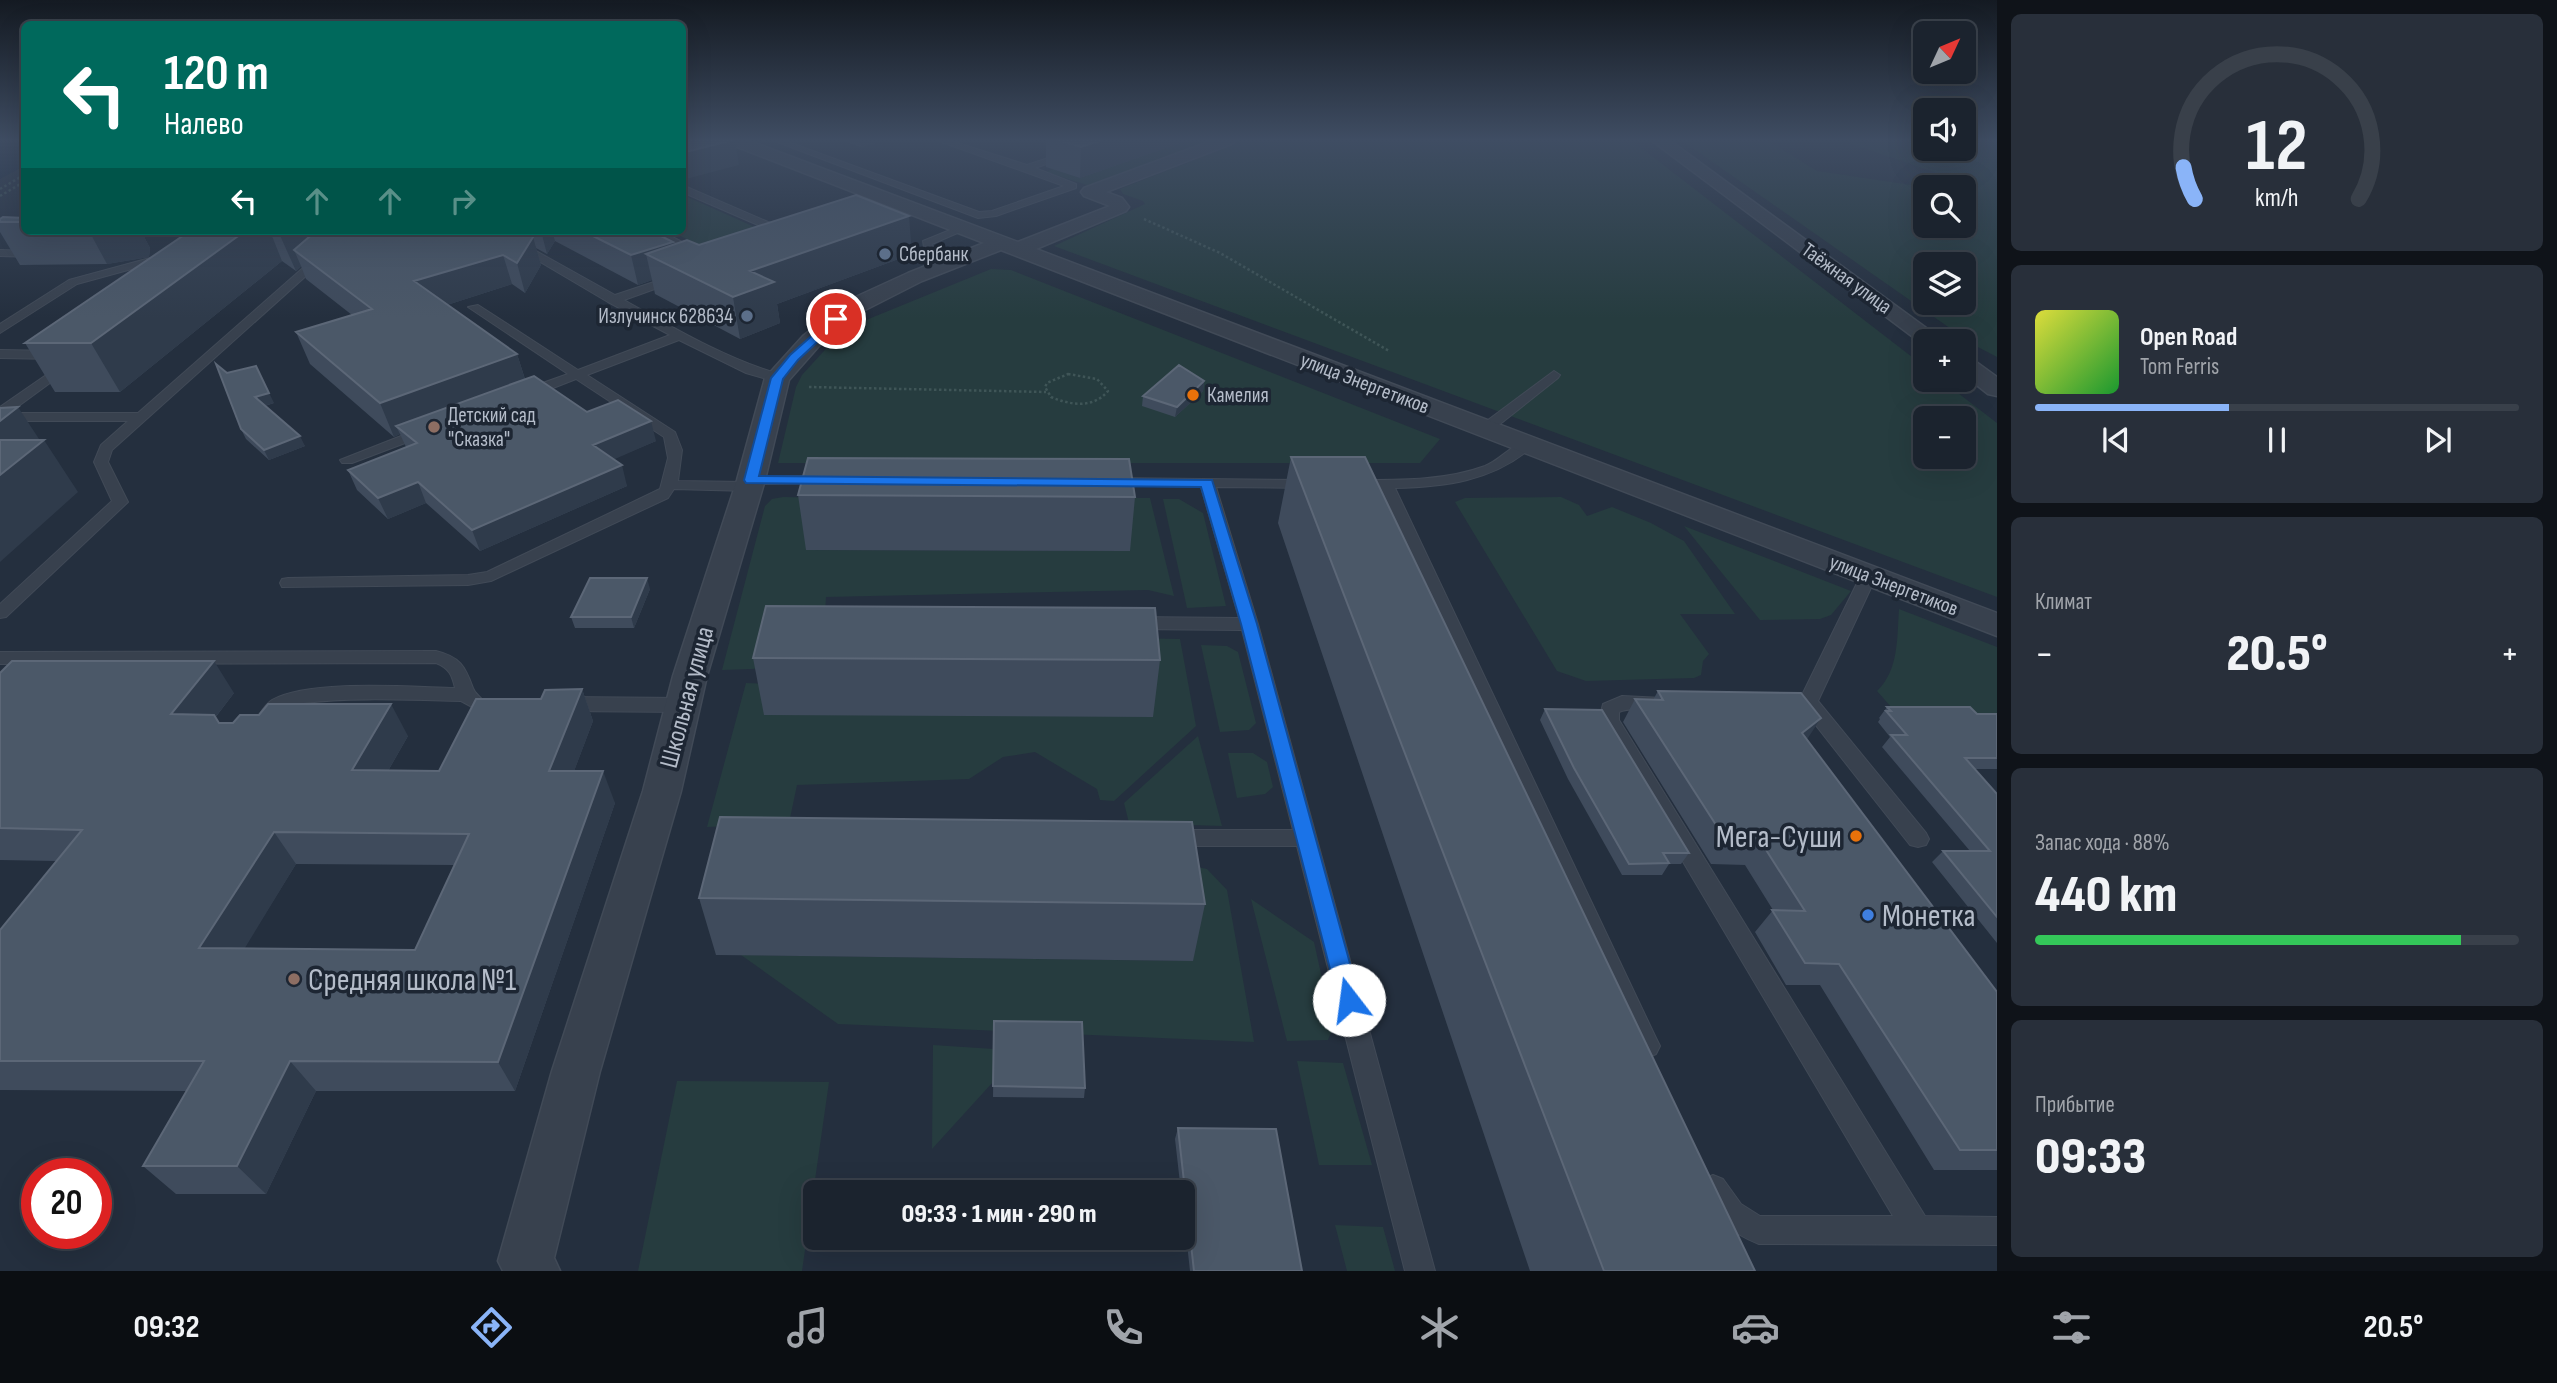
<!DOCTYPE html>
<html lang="ru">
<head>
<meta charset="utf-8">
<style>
	:root { --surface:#1b232e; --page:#282f3a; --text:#f1f3f6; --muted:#a0a4aa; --line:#39404a; --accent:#8ab4f8 }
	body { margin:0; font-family:"Sofia Sans Condensed",sans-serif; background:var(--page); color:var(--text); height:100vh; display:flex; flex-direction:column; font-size:26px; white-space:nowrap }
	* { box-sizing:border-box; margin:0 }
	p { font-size:23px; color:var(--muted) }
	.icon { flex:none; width:38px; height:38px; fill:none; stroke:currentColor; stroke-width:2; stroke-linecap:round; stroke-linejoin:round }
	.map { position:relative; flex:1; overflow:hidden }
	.panel { display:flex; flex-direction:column; gap:14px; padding:14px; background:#0f1319; width:560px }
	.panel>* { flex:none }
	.banner { position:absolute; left:21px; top:21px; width:665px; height:214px; border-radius:10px; box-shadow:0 7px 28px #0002,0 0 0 2px var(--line); background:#00695c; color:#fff; overflow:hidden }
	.needle { width:46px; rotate:46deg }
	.buttons { position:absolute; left:1913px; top:21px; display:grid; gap:14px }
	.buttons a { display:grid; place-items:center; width:63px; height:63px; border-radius:10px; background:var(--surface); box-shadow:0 7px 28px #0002,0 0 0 2px var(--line); font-size:35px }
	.speed { position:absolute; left:21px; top:1158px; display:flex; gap:14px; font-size:35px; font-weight:700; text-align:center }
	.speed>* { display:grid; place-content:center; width:91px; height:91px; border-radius:50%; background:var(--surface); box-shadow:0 7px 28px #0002,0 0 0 2px var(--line); line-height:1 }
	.speed .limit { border:10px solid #d22; background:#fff; color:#111 }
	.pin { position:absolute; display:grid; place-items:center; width:60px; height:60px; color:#fff; margin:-30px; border:4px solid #fff; border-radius:50%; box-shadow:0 2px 7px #0007 }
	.me { position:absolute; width:77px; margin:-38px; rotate:345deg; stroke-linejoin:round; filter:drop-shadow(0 0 5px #0008) }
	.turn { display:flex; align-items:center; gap:24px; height:147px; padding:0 28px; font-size:32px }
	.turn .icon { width:91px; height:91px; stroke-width:2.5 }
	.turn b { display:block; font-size:49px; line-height:60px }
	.lanes { display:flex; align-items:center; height:66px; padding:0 28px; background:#0003; justify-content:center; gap:35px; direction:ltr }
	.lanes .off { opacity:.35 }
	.big { font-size:52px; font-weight:800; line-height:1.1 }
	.panel .widget { flex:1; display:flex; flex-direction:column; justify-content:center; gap:10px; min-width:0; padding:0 24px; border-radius:10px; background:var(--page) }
	.panel .dial { align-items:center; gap:0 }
	.dial svg { height:182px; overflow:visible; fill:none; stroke:var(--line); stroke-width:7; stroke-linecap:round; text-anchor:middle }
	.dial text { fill:var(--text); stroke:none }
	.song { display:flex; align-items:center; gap:21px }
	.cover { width:84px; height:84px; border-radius:10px; background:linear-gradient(135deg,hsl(60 70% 55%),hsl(130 70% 35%)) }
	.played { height:7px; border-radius:4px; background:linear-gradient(90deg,var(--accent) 40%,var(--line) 40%) }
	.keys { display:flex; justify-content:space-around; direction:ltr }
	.heat { display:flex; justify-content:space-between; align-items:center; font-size:38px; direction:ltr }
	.charge { height:10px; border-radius:5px; background:linear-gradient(90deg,#34c759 88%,var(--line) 0) }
	.trip { position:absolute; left:803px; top:1180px; width:392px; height:70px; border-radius:10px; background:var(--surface); box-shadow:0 7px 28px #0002,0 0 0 2px var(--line); font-weight:800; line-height:70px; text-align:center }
	.menu { display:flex; height:112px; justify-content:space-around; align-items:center; background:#0b0e12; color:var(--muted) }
	.menu .icon { width:49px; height:49px }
	.menu .current { color:var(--accent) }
	.menu b { font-size:32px; color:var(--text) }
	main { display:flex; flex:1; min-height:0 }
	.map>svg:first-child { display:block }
	.green { fill:#263c3f; fill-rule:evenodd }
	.water { fill:#17263c }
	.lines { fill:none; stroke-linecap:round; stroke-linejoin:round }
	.service-casing { stroke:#414a57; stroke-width:2 }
	.minor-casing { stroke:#414a57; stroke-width:3 }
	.path { stroke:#3f5557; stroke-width:2.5; stroke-dasharray:2.5 2.5; stroke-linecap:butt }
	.service { fill:#38414e; fill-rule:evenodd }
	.minor { fill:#38414e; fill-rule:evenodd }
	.wall { fill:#3f4b5c; fill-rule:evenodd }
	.shaded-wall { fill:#2f3b4b }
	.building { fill:#4b5868; stroke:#5c6777; stroke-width:2; fill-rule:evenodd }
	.route { fill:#1a73e8; stroke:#114b97; stroke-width:2 }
	.service-dot { fill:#5c6f8a; stroke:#1d2633; stroke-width:2.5 }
	.food-dot { fill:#e8710a; stroke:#1d2633; stroke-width:2.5 }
	.education-dot { fill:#8d6e63; stroke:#1d2633; stroke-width:2.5 }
	.shop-dot { fill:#3f7fe0; stroke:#1d2633; stroke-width:2.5 }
	.labels { text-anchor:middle; stroke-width:7; stroke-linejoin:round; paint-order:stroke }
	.far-poi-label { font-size:21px; fill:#b4bcc9; stroke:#1d2633; text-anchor:start }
	.far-street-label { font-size:21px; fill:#b4bcc9; stroke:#1d2633 }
	.street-label { font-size:26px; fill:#b4bcc9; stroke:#1d2633 }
	.near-poi-label { font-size:32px; fill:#b4bcc9; stroke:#1d2633; text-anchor:start }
</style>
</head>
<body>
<main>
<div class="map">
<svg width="1997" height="1271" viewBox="0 0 1997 1271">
	<rect width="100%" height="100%" fill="#242f3e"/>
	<!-- green -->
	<path class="green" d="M1188 140H1223L1096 186 1087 185 1046 172 1053 169 1080 178Z
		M1246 140H1631L1925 367V380H1941L1997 423V597L1054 246 1145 204 1143 201 1123 194 1120 189ZM1925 418H1964V457H1925Z
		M1681 140H1767L1817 171 1918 186 1955 187 1960 181 1840 140H1925V149H1964V140H1997V357L1974 345ZM1925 187H1964V226H1925ZM1925 264H1964V303H1925Z
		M683 195 768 233 712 251 670 231H682Z
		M991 269 1011 270 1440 439 1420 463H778L796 387 802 375 844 329Z
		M783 497 838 498 806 550 1129 551 1123 498H1150L1174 596 1148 590 826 597 824 627 775 668 722 670 765 506 772 499Z
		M1561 497 1579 505 1587 516 1612 507 1651 523 1684 541 1735 614H1680L1709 654 1703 661 1701 675 1694 678 1586 681 1557 671 1455 502 1465 498Z
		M1163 499H1179L1203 513 1226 606 1187 608Z
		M1684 526 1851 591 1831 615 1820 619 1760 620Z
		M1899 609 1997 647V725L1899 716 1877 691C1899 670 1897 638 1899 609Z
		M1128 638 1180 639 1196 726 1114 801 1100 800 1097 789 1035 752 1003 757 969 779 797 785 789 823 707 827 746 683 771 684Z
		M1201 645 1227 646 1238 652 1256 723 1249 730 1220 732Z
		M1198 736 1222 826 1129 823 1124 803Z
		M1228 753H1253L1267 762 1273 787 1265 794 1237 798Z
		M1152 858 1207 869 1227 890 1254 1042 838 1024 741 955 1193 961Z
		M1251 899 1314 942 1333 1028 1328 1040 1287 1041Z
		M933 1045 994 1049 993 1082 932 1149Z
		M1297 1061 1343 1063 1372 1165H1319Z
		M677 1081 829 1082 802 1271H638Z
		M1335 1225 1383 1227 1395 1271H1347Z"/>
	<!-- water -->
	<path class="water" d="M0 140H24V166L0 179Z"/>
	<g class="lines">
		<!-- service casing -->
		<g class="service-casing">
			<path id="service" d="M772 140H783L979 212 992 211 1064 186 936 140H948L1027 165 1103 140H1115L1035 168 1076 184V188L996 216 978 218Z
				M682 185 789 231 790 233 781 235 682 192Z
				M960 226 969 228 932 244 934 250 953 261V265H945L925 254 923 241Z
				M345 231H356L112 450 108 462 128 502 6 617 0 618V604L112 501 94 462 101 445 128 421H0V407L65 362 71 366 69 369 9 413H138Z
				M488 231H500L615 295 669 277H677V281L624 300C674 328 726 359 782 375V381L777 382 746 373 679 340 587 375 675 432 682 450 678 481 745 482 746 477 751 476H825L832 480 830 483 755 484 754 490 749 491 674 489 668 498 491 581 468 585 282 587 280 583 282 579 288 578 468 575 487 572 660 489 668 458 664 437 576 379 530 397H520V391L568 374 468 307 478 305 578 370 670 335 608 302Z
				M648 231H661L703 253 694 255Z
				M0 250 35 251 40 254 35 257 0 256Z
				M168 257 173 260 172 262 150 264 77 284 0 333V324L69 280 150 258Z
				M0 350 56 351 62 355 56 359 0 358Z
				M1554 371 1560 375 1558 378 1490 432H1480V426Z
				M424 427 431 431 429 434 352 463H342L340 460Z
				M1526 441 1531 442V448C1492 481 1445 487 1395 488L1656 1038 1660 1046 1656 1054 1647 1058 1638 1054 1380 489 1356 488 1349 484 1356 480C1399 480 1444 481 1485 466 1500 460 1511 445 1526 441Z
				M1109 478 1307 480 1314 484 1307 488 1216 487 1258 624 1435 1271H1405L1297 846H1171L1163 844 1160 838 1163 832 1171 830H1293L1242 630 1133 629 1124 623 1133 617 1239 618 1201 487 1104 485 1102 482 1104 479Z
				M1869 570 1877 575 1818 701 1926 833 1929 839 1926 845 1918 847 1910 845 1803 709 1778 707 1776 702 1778 697 1802 695 1861 575Z
				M436 651C460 657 465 666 473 688 475 694 480 696 483 701L481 706 474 708 461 701C409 700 355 697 303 703 279 706 277 731 258 726L255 721C260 714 265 704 272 700 309 679 410 687 455 688 452 675 449 668 436 663L0 664V652Z
				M1622 696 1663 698 1665 703 1663 708C1649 712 1632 706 1619 712V720L1925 1216 1997 1217V1245L1759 1244C1730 1232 1712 1219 1699 1189L1703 1179 1713 1175 1723 1179 1741 1204 1760 1216H1893L1599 720 1603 704Z
				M564 697 683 698 690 700 692 705 690 710 683 712 564 711 557 709 555 704 557 699Z"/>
		</g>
		<!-- minor casing -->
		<g class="minor-casing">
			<path id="minor" d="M725 140H747L1018 242 1110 206 1084 196 1081 192 1084 188 1214 140H1236L1234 143 1106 192 1122 198 1129 207 1126 211 1036 249 1997 613V636L1001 250 922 281 865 310 819 346 789 380 765 480 707 676 681 791 600 1071 554 1258 560 1271H503L498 1261 552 1071 643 791 673 676 737 480 765 378 803 336 849 300 908 273 984 243 727 143Z
				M1651 140H1669L1944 341H1925V346Z
				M1964 357 1972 359 1997 377V396L1988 394 1964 375Z"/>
		</g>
		<!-- path -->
		<path class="path" d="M0 189 24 175
			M0 196 24 182
			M1144 219 1220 253 1389 351
			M1068 374 1097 379 1108 391C1093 409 1070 405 1051 397L1045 387 1047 383Z
			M809 387 1046 392"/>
		<!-- service -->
		<use href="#service" class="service"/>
		<!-- minor -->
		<use href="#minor" class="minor"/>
	</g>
	<!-- wall -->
	<path class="wall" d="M840 140H886L861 147Z
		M1046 140H1188L1080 178 1046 167Z
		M24 218V231H141L150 248 149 257 107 264 20 265 0 232V219Z
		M190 231H651L674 244 912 254 777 304 780 323 740 339 655 294 652 280 638 285 555 241 547 254 536 248 541 265 525 293 512 284 447 305 517 354 525 379 587 412 656 441 613 459 627 486 480 551 426 503 388 519 357 490 348 470 406 447 400 434 394 437 310 364 296 332 352 315 306 279 301 266 296 271 282 261 120 392H55L25 343Z
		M227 373 274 403 265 406 305 446 269 460 246 439 241 429Z
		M1204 381 1203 391 1175 417 1142 406 1143 396Z
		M1291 457 1755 1271H1530L1278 523Z
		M798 495 1135 497 1130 551 806 550Z
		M650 589 634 628H575L571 617Z
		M753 658 1160 660 1153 717 764 715Z
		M0 673 234 693 215 718 219 723 408 736 388 771H439L541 699 582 689 593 721 574 771 615 803 515 1091H316L266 1194H176L143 1166 187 1091 0 1090V930L57 861 0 860ZM296 864 455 865 415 950 244 948Z
		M1658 691 1806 740 1997 992V1170H1934L1820 985H1786L1755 932 1773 910 1745 865 1711 864 1623 722 1635 699 1653 700Z
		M1887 707 1977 714H1997V769H1975L1997 794V943L1932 862 1943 851H1970L1882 747 1890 737 1878 722 1880 719 1879 718Z
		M1545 709 1689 853 1681 864H1669L1662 875H1622L1568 779 1540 720Z
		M699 898 1205 904 1193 961 716 955Z
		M994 1021 1085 1088 1084 1098 993 1097Z
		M1178 1128 1302 1271H1190L1183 1207V1192H1181L1175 1139Z"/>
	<!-- shaded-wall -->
	<path class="shaded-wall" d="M735 140 739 165 682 180V153Z
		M860 140H886L861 147Z
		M1102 140H1188L1080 178 1081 147Z
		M909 216 912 254 777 304 780 323 740 339 733 297 750 271Z
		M89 231H141L150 248 149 257 107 264Z
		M245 231H270L282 261 120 392 91 343Z
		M278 231H326L294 250 301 266 296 271Z
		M541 231H552L555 241 547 254Z
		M533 237 541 265 525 293 517 263Z
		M673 242 679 270 646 254 652 280 638 285 631 255Z
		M503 255 512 284 425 312 414 281Z
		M517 354 527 386 396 426 400 434 394 437 380 403Z
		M256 366 274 403 260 407 255 397Z
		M1204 381 1203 391 1175 417 1177 407Z
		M18 407 41 442 44 440 78 492 0 562V421Z
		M651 421 656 441 599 466 593 445Z
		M300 436 305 446 269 460 264 450Z
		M622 465 627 486 480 551 472 530Z
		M418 482 426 503 388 519 378 498Z
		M647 578 650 589 634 628 631 617Z
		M214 661 234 693 193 746 171 714Z
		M582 689 593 721 562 803 549 771Z
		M391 704 408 736 370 802 352 770Z
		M1821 718 1806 741 1802 733Z
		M603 771 615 803 515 1091 498 1062Z
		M274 832 296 864 226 979 199 948Z
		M290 1061 316 1091 266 1194 237 1166Z"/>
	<!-- building -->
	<path class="building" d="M682 140H733L682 153Z
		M1058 140H1102L1081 147Z
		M856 195 909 216 750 271 774 282 733 297 646 254 687 240 699 245Z
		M3 217 24 218V222H0V219Z
		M190 231H245L91 343H25Z
		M316 231H523L533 237 517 263 503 255 414 281 517 354 380 403 296 332 372 309 294 250Z
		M583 231H651L673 242 631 255Z
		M216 364 227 373 256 366 269 393 255 397 300 436 264 450 241 429Z
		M1179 365 1204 381 1177 407 1143 396Z
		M534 376 587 412 618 400 651 421 593 445 622 465 472 530 418 482 378 498 348 470 417 443 396 426Z
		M18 407 0 421V408Z
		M0 440H44L0 475Z
		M1291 457H1365L1755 1271H1604Z
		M808 458 1129 459 1135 497 798 495Z
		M590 578H647L631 617H571Z
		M766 606 1155 608 1160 660 753 658Z
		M12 661H214L171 714 214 715 219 723H233L240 715H259L268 704H391L352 770 439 771 476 699H541L545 690 582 689 549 771H603L498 1062 290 1061 237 1166H143L204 1061H0V930L82 830 0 828V673ZM274 832 469 834 415 950 199 948Z
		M1658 691 1801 693 1821 718 1802 733 1997 992V1150H1960L1839 964 1805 963 1772 910 1805 911 1761 842H1727L1635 699 1663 700Z
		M1887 707H1970L1977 714H1997V758H1965L1997 794V917L1943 851H1990L1891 735H1907L1886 711H1891Z
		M1545 709 1602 710 1689 853H1663L1669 863 1629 864 1574 768Z
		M720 817 1192 822 1205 904 699 898Z
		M994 1021 1082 1022 1085 1088 993 1086Z
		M1178 1128 1276 1129 1302 1271H1194Z"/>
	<!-- sky -->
	<linearGradient id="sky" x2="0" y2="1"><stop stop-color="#141a22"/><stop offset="0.44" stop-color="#3f4d63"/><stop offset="1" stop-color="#3f4d63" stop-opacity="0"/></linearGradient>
	<rect width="1997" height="318" fill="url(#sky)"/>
	<!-- route -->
	<path class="route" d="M833 317 842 319 798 360 783 379 759 476 1212 480 1257 624 1360 1000 1356 1008 1349 1010 1341 1008 1338 1000 1241 624 1201 487 746 483 744 480 771 378 790 355Z"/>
	<!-- markers -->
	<g class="service-dot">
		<circle cx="885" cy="254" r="7"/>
		<circle cx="747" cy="316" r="7"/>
	</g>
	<g class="food-dot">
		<circle cx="1193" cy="395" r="7"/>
		<circle cx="1856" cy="836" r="7"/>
	</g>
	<g class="education-dot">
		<circle cx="434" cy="427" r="7"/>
		<circle cx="294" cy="979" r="7"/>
	</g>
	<circle class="shop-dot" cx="1868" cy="915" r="7"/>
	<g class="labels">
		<!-- far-poi labels -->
		<g class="far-poi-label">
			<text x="899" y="261">Сбербанк</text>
			<text x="733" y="323" text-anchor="end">Излучинск 628634</text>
			<text x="1207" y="402">Камелия</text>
			<text x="448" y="422">Детский сад<tspan x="448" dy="24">"Сказка"</tspan></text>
		</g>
		<!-- far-street labels -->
		<g class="far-street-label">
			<text transform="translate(1847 278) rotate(36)" y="7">Таёжная улица</text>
			<text transform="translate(1365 383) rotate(21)" y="7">улица Энергетиков</text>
			<text transform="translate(1894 585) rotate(21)" y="7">улица Энергетиков</text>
		</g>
		<!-- street labels -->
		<g class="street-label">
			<text transform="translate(686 697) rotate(-75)" y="9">Школьная улица</text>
		</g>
		<!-- near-poi labels -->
		<g class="near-poi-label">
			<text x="1842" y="847" text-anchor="end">Мега-Суши</text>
			<text x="1882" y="926">Монетка</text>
			<text x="308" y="990">Средняя школа №1</text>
		</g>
	</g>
</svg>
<div class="buttons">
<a><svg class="needle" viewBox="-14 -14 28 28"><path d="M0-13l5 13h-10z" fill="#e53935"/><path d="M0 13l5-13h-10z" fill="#a0a4aa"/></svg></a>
<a><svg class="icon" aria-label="sound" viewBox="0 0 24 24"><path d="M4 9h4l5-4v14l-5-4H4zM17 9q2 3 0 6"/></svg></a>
<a><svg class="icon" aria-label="search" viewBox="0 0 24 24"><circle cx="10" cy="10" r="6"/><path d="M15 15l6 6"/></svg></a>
<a><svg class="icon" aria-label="layers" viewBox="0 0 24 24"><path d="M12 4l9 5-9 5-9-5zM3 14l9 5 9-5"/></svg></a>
<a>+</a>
<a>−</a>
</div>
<div class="speed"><div class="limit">20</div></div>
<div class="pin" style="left:836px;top:319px;background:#d93025"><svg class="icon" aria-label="arrive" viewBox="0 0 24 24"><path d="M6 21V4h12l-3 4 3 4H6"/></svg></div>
<svg class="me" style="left:1349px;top:1000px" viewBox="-20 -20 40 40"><circle r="19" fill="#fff"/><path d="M0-13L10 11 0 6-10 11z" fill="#1a73e8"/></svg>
<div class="trip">09:33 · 1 мин · 290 m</div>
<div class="banner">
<div class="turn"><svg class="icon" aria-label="left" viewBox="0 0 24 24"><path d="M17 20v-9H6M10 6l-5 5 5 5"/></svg><div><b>120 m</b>Налево</div></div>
<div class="lanes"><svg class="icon" aria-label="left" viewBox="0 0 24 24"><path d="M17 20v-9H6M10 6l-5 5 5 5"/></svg><svg class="icon off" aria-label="ahead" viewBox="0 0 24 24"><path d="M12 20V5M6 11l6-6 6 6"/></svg><svg class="icon off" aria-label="ahead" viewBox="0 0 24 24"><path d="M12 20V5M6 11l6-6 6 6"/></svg><svg class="icon off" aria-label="right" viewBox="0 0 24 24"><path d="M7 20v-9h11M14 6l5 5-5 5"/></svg></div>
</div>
</div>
<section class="panel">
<div class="widget dial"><svg viewBox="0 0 100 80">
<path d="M14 69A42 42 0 1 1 86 69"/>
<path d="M14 69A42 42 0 0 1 9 55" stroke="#8ab4f8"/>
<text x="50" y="56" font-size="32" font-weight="700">12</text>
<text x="50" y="72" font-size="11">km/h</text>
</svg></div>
<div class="widget">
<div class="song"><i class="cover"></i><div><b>Open Road</b><p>Tom Ferris</p></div></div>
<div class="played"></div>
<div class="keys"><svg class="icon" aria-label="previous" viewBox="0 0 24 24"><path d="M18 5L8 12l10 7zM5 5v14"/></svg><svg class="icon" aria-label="pause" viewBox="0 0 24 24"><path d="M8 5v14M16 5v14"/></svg><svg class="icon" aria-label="next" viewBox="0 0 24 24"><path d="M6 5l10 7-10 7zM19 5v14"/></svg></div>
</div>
<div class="widget"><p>Климат</p>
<div class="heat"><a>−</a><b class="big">20.5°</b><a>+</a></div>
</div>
<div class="widget"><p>Запас хода · 88%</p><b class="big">440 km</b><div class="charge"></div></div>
<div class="widget"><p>Прибытие</p><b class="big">09:33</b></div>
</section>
</main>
<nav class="menu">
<b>09:32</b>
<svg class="icon current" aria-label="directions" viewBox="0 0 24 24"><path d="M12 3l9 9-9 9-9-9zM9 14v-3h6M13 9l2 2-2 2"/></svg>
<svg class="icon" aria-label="music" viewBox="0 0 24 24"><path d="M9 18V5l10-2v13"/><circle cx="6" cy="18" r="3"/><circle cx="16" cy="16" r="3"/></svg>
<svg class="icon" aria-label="phone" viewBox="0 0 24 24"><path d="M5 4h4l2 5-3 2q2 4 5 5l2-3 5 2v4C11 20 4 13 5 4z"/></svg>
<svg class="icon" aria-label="climate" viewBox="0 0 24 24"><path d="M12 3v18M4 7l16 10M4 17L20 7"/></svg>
<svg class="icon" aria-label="car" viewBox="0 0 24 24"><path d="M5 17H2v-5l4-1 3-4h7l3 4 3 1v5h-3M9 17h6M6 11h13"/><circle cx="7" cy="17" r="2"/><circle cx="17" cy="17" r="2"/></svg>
<svg class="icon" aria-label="filters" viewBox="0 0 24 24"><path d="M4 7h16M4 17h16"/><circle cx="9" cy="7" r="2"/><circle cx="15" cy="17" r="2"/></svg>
<b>20.5°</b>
</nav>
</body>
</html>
